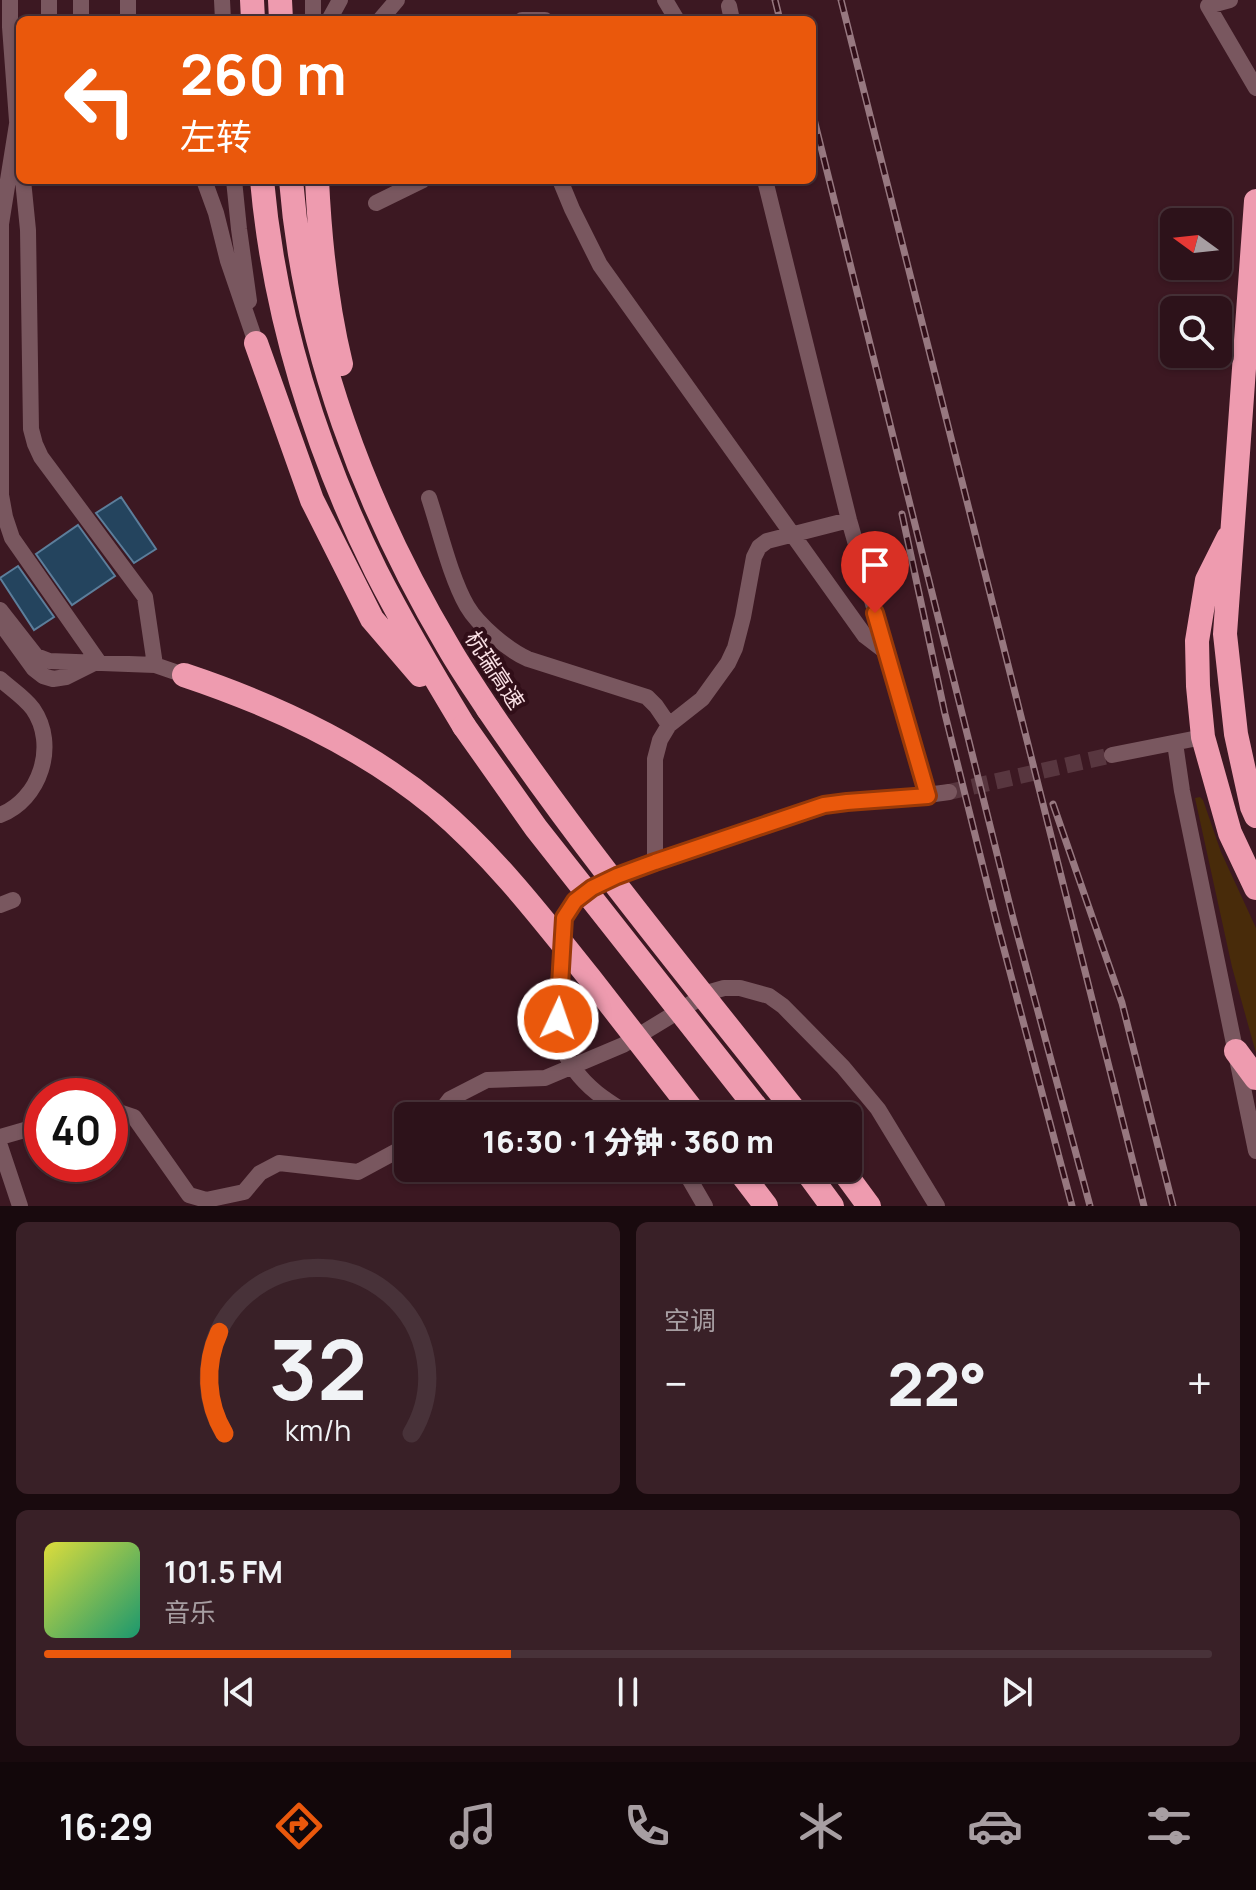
<!DOCTYPE html>
<html lang="zh">
<head>
<meta charset="utf-8">
<style>
	:root { --surface:#2d121a; --page:#392027; --text:#f1f3f6; --muted:#a79ea2; --line:#483239; --accent:#ea580c }
	body { margin:0; font-family:Manrope,"Noto Sans SC",sans-serif; background:var(--page); color:var(--text); height:100vh; display:flex; flex-direction:column; font-size:30px; white-space:nowrap }
	* { box-sizing:border-box; margin:0 }
	p { font-size:26px; color:var(--muted) }
	.icon { flex:none; width:44px; height:44px; fill:none; stroke:currentColor; stroke-width:2; stroke-linecap:round; stroke-linejoin:round }
	.map { position:relative; height:1206px; overflow:hidden }
	.panel { display:flex; flex-direction:column; gap:16px; padding:16px; background:#190a0e; flex:1 }
	.panel>* { flex:none }
	.banner { position:absolute; left:16px; top:16px; width:800px; height:168px; border-radius:12px; box-shadow:0 2px 6px #0004,0 0 0 2px var(--line); background:#ea580c; color:#fff; overflow:hidden }
	.needle { width:52px; rotate:285deg }
	.fabs { position:absolute; left:1160px; top:208px; display:grid; gap:16px }
	.fabs a { display:grid; place-items:center; width:72px; height:72px; border-radius:12px; background:var(--surface); box-shadow:0 2px 6px #0004,0 0 0 2px var(--line); font-size:40px }
	.speed { position:absolute; left:24px; top:1078px; display:flex; gap:16px; font-size:40px; font-weight:700; text-align:center }
	.speed>* { display:grid; place-content:center; width:104px; height:104px; border-radius:50%; background:var(--surface); box-shadow:0 2px 6px #0004,0 0 0 2px var(--line); line-height:1 }
	.speed .limit { border:12px solid #d22; background:#fff; color:#111 }
	.pin { position:absolute; display:grid; place-items:center; width:68px; height:68px; color:#fff; margin:-82px -34px; border-radius:50% 50% 50% 0; rotate:-45deg; box-shadow:0 0 8px #0007 }
	.pin .icon { rotate:45deg }
	.me { position:absolute; width:88px; margin:-44px; rotate:3deg; stroke-linejoin:round; filter:drop-shadow(0 0 6px #0008) }
	.turn { display:flex; align-items:center; gap:28px; height:168px; padding:0 32px; font-size:36px }
	.turn .icon { width:104px; height:104px; stroke-width:2.5 }
	.turn b { display:block; font-size:56px; line-height:68px }
	.big { font-size:60px; font-weight:800; line-height:1.1 }
	.panel .widget { flex:1; display:flex; flex-direction:column; justify-content:center; gap:12px; min-width:0; padding:0 28px; border-radius:12px; background:var(--page) }
	.panel .dial { align-items:center; gap:0 }
	.dial svg { height:208px; overflow:visible; fill:none; stroke:var(--line); stroke-width:7; stroke-linecap:round; text-anchor:middle }
	.dial text { fill:var(--text); stroke:none }
	.song { display:flex; align-items:center; gap:24px }
	.cover { width:96px; height:96px; border-radius:12px; background:linear-gradient(135deg,hsl(60 70% 55%),hsl(160 70% 35%)) }
	.played { height:8px; border-radius:4px; background:linear-gradient(90deg,var(--accent) 40%,var(--line) 40%) }
	.keys { display:flex; justify-content:space-around; direction:ltr }
	.heat { display:flex; justify-content:space-between; align-items:center; font-size:44px; direction:ltr }
	.panel .tiles { flex:1; display:grid; gap:16px; grid-template-columns:1fr 1fr }
	.widget:last-child { grid-column:span 2 }
	.trip { position:absolute; left:394px; top:1102px; width:468px; height:80px; border-radius:12px; background:var(--surface); box-shadow:0 2px 6px #0004,0 0 0 2px var(--line); font-weight:800; line-height:80px; text-align:center }
	.menu { display:flex; height:128px; justify-content:space-around; align-items:center; background:#12070a; color:var(--muted) }
	.menu .icon { width:56px; height:56px }
	.menu .selected { color:var(--accent) }
	.menu b { font-size:36px; color:var(--text) }
	.map>svg:first-child { display:block }
	.green { fill:#482b0a }
	.building { fill:#24445e; stroke:#5c7e9b; stroke-width:2 }
	.lines { fill:none; stroke-linecap:round; stroke-linejoin:round }
	.minor-tunnel { stroke:#58363f; stroke-width:16; stroke-dasharray:16 8; stroke-linecap:butt }
	.minor { stroke:#79575f; stroke-width:16 }
	.highway { stroke:#ee9baf; stroke-width:24 }
	.rail-casing { stroke:#977880; stroke-width:7 }
	.rail { stroke:#310e18; stroke-width:4; stroke-dasharray:12; stroke-linecap:butt }
	.highway-bridge { stroke:#ee9baf; stroke-width:24 }
	.route-casing { stroke:#983908; stroke-width:20 }
	.route { stroke:#ea580c; stroke-width:14 }
	.labels { text-anchor:middle; stroke-width:8; stroke-linejoin:round; paint-order:stroke }
	.street-label { font-size:22px; fill:#fae0e5; stroke:#310e18 }
</style>
</head>
<body>
<div class="map">
<svg width="1256" height="1206" viewBox="0 0 1256 1206">
	<rect width="100%" height="100%" fill="#3c1822"/>
	<!-- green -->
	<path class="green" d="M1200 797 1203 800 1221 852 1256 928V1053L1232 967 1195 798Z"/>
	<!-- building -->
	<path class="building" d="M121 497 156 549 134 563 96 513Z
		M78 525 115 576 72 605 36 554Z
		M18 566 54 617 34 630 0 578Z"/>
	<g class="lines">
		<!-- minor-tunnel -->
		<path class="minor-tunnel" d="M949 792 1112 755"/>
		<!-- minor -->
		<path class="minor" d="M10 0V27L18 134
			M49 0V20
			M222 0 223 20
			M313 0V20
			M665 0 677 20
			M1230 0 1208 6 1256 88
			M729 6 732 20
			M81 20V0
			M128 20V0
			M329 20 340 0
			M380 20 397 0
			M522 20H545
			M23 180 28 230 31 429 35 444 41 457 145 597 155 665
			M204 180 216 213 228 261 256 343
			M234 180 239 229 249 301
			M560 180 572 209 600 265 865 636 886 652
			M765 180 849 520 928 796
			M376 203 423 180
			M429 498C440 531 450 576 467 606 478 625 508 650 528 659L647 697 656 706 669 725
			M0 610 36 656 49 661 155 665 184 675
			M0 622 34 669 43 676 53 679 66 677 98 661 12 538 5 517 1 495V224L17 124
			M0 679C11 689 24 697 33 709 58 745 40 800 0 815
			M1175 743 1182 791 1256 1151
			M1112 755 1203 737
			M655 862V759L660 740 669 725 702 699 728 663 735 648 743 617 754 557 759 547 767 541 849 520
			M0 905 13 900
			M110 1109 134 1117 189 1195 206 1200 244 1192 260 1173 279 1163 358 1172 408 1145
			M437 1116 450 1099 487 1080 545 1078 623 1045 710 992 724 988H740L769 996 783 1006 843 1067 878 1109 937 1206
			M631 1116C608 1101 591 1092 574 1069 551 1037 560 991 562 954 562 943 560 927 564 917 572 896 598 885 617 876L804 811C851 798 900 800 949 792
			M0 1137 42 1125
			M0 1146 20 1206
			M683 1168 705 1206"/>
		<!-- highway -->
		<path class="highway" d="M252 0 253 20
			M280 0 281 20
			M262 180C274 316 316 450 376 571 403 624 433 675 464 726
			M291 180C304 345 365 507 449 648 461 669 475 689 488 709
			M317 180C320 242 326 303 341 364
			M1256 201 1225 634 1236 734 1252 807 1256 816
			M256 343 312 500 372 619 420 675
			M1228 538 1207 580 1197 641 1198 686 1203 737 1230 833 1256 888
			M1236 1051 1256 1078
			M737 1168 766 1206
			M804 1168 832 1206
			M841 1168 869 1206"/>
		<!-- rail casing -->
		<g class="rail-casing">
			<path id="rail" d="M775 0 780 20
				M841 0 1144 1206
				M812 111 1013 918 1090 1206
				M902 514 945 714 997 923 1072 1206
				M1053 804 1122 1003 1173 1206"/>
		</g>
		<!-- rail -->
		<use href="#rail" class="rail"/>
		<!-- highway-bridge -->
		<path class="highway-bridge" d="M184 675C274 705 361 745 435 806 494 856 541 917 589 977 625 1023 661 1069 697 1116
			M488 709C584 851 693 982 799 1116
			M464 726 536 828 763 1116"/>
	</g>
	<g class="lines">
		<!-- route casing -->
		<g class="route-casing">
			<path id="route" d="M558 1019 564 918 575 901 592 888 617 876 655 862 824 805 847 802 928 796 875 613"/>
		</g>
		<!-- route -->
		<use href="#route" class="route"/>
	</g>
	<g class="labels">
		<!-- street labels -->
		<g class="street-label">
			<text transform="translate(495 670) rotate(57)" y="8">杭瑞高速</text>
		</g>
	</g>
</svg>
<div class="fabs">
<a><svg class="needle" viewBox="-14 -14 28 28"><path d="M0-13l5 13h-10z" fill="#e53935"/><path d="M0 13l5-13h-10z" fill="#a79ea2"/></svg></a>
<a><svg class="icon" aria-label="search" viewBox="0 0 24 24"><circle cx="10" cy="10" r="6"/><path d="M15 15l6 6"/></svg></a>
</div>
<div class="speed"><div class="limit">40</div></div>
<div class="pin" style="left:875px;top:613px;background:#d93025"><svg class="icon" aria-label="arrive" viewBox="0 0 24 24"><path d="M6 21V4h12l-3 4 3 4H6"/></svg></div>
<svg class="me" style="left:558px;top:1019px" viewBox="-20 -20 40 40"><circle r="17" fill="#ea580c" stroke="#fff" stroke-width="3"/><path d="M0-11L8 9 0 5-8 9z" fill="#fff"/></svg>
<div class="trip">16:30 · 1 分钟 · 360 m</div>
<div class="banner">
<div class="turn"><svg class="icon" aria-label="left" viewBox="0 0 24 24"><path d="M17 20v-9H6M10 6l-5 5 5 5"/></svg><div><b>260 m</b>左转</div></div>
</div>
</div>
<section class="panel">
<div class="tiles">
<div class="widget dial"><svg viewBox="0 0 100 80">
<path d="M14 69A42 42 0 1 1 86 69"/>
<path d="M14 69A42 42 0 0 1 12 30" stroke="#ea580c"/>
<text x="50" y="56" font-size="32" font-weight="700">32</text>
<text x="50" y="72" font-size="11">km/h</text>
</svg></div>
<div class="widget"><p>空调</p>
<div class="heat"><a>−</a><b class="big">22°</b><a>+</a></div>
</div>
<div class="widget">
<div class="song"><i class="cover"></i><div><b>101.5 FM</b><p>音乐</p></div></div>
<div class="played"></div>
<div class="keys"><svg class="icon" aria-label="previous" viewBox="0 0 24 24"><path d="M18 5L8 12l10 7zM5 5v14"/></svg><svg class="icon" aria-label="pause" viewBox="0 0 24 24"><path d="M8 5v14M16 5v14"/></svg><svg class="icon" aria-label="next" viewBox="0 0 24 24"><path d="M6 5l10 7-10 7zM19 5v14"/></svg></div>
</div>
</div>
</section>
<nav class="menu">
<b>16:29</b>
<svg class="icon selected" aria-label="directions" viewBox="0 0 24 24"><path d="M12 3l9 9-9 9-9-9zM9 14v-3h6M13 9l2 2-2 2"/></svg>
<svg class="icon" aria-label="music" viewBox="0 0 24 24"><path d="M9 18V5l10-2v13"/><circle cx="6" cy="18" r="3"/><circle cx="16" cy="16" r="3"/></svg>
<svg class="icon" aria-label="phone" viewBox="0 0 24 24"><path d="M5 4h4l2 5-3 2q2 4 5 5l2-3 5 2v4C11 20 4 13 5 4z"/></svg>
<svg class="icon" aria-label="climate" viewBox="0 0 24 24"><path d="M12 3v18M4 7l16 10M4 17L20 7"/></svg>
<svg class="icon" aria-label="car" viewBox="0 0 24 24"><path d="M5 17H2v-5l4-1 3-4h7l3 4 3 1v5h-3M9 17h6M6 11h13"/><circle cx="7" cy="17" r="2"/><circle cx="17" cy="17" r="2"/></svg>
<svg class="icon" aria-label="filters" viewBox="0 0 24 24"><path d="M4 7h16M4 17h16"/><circle cx="9" cy="7" r="2"/><circle cx="15" cy="17" r="2"/></svg>
</nav>
</body>
</html>
